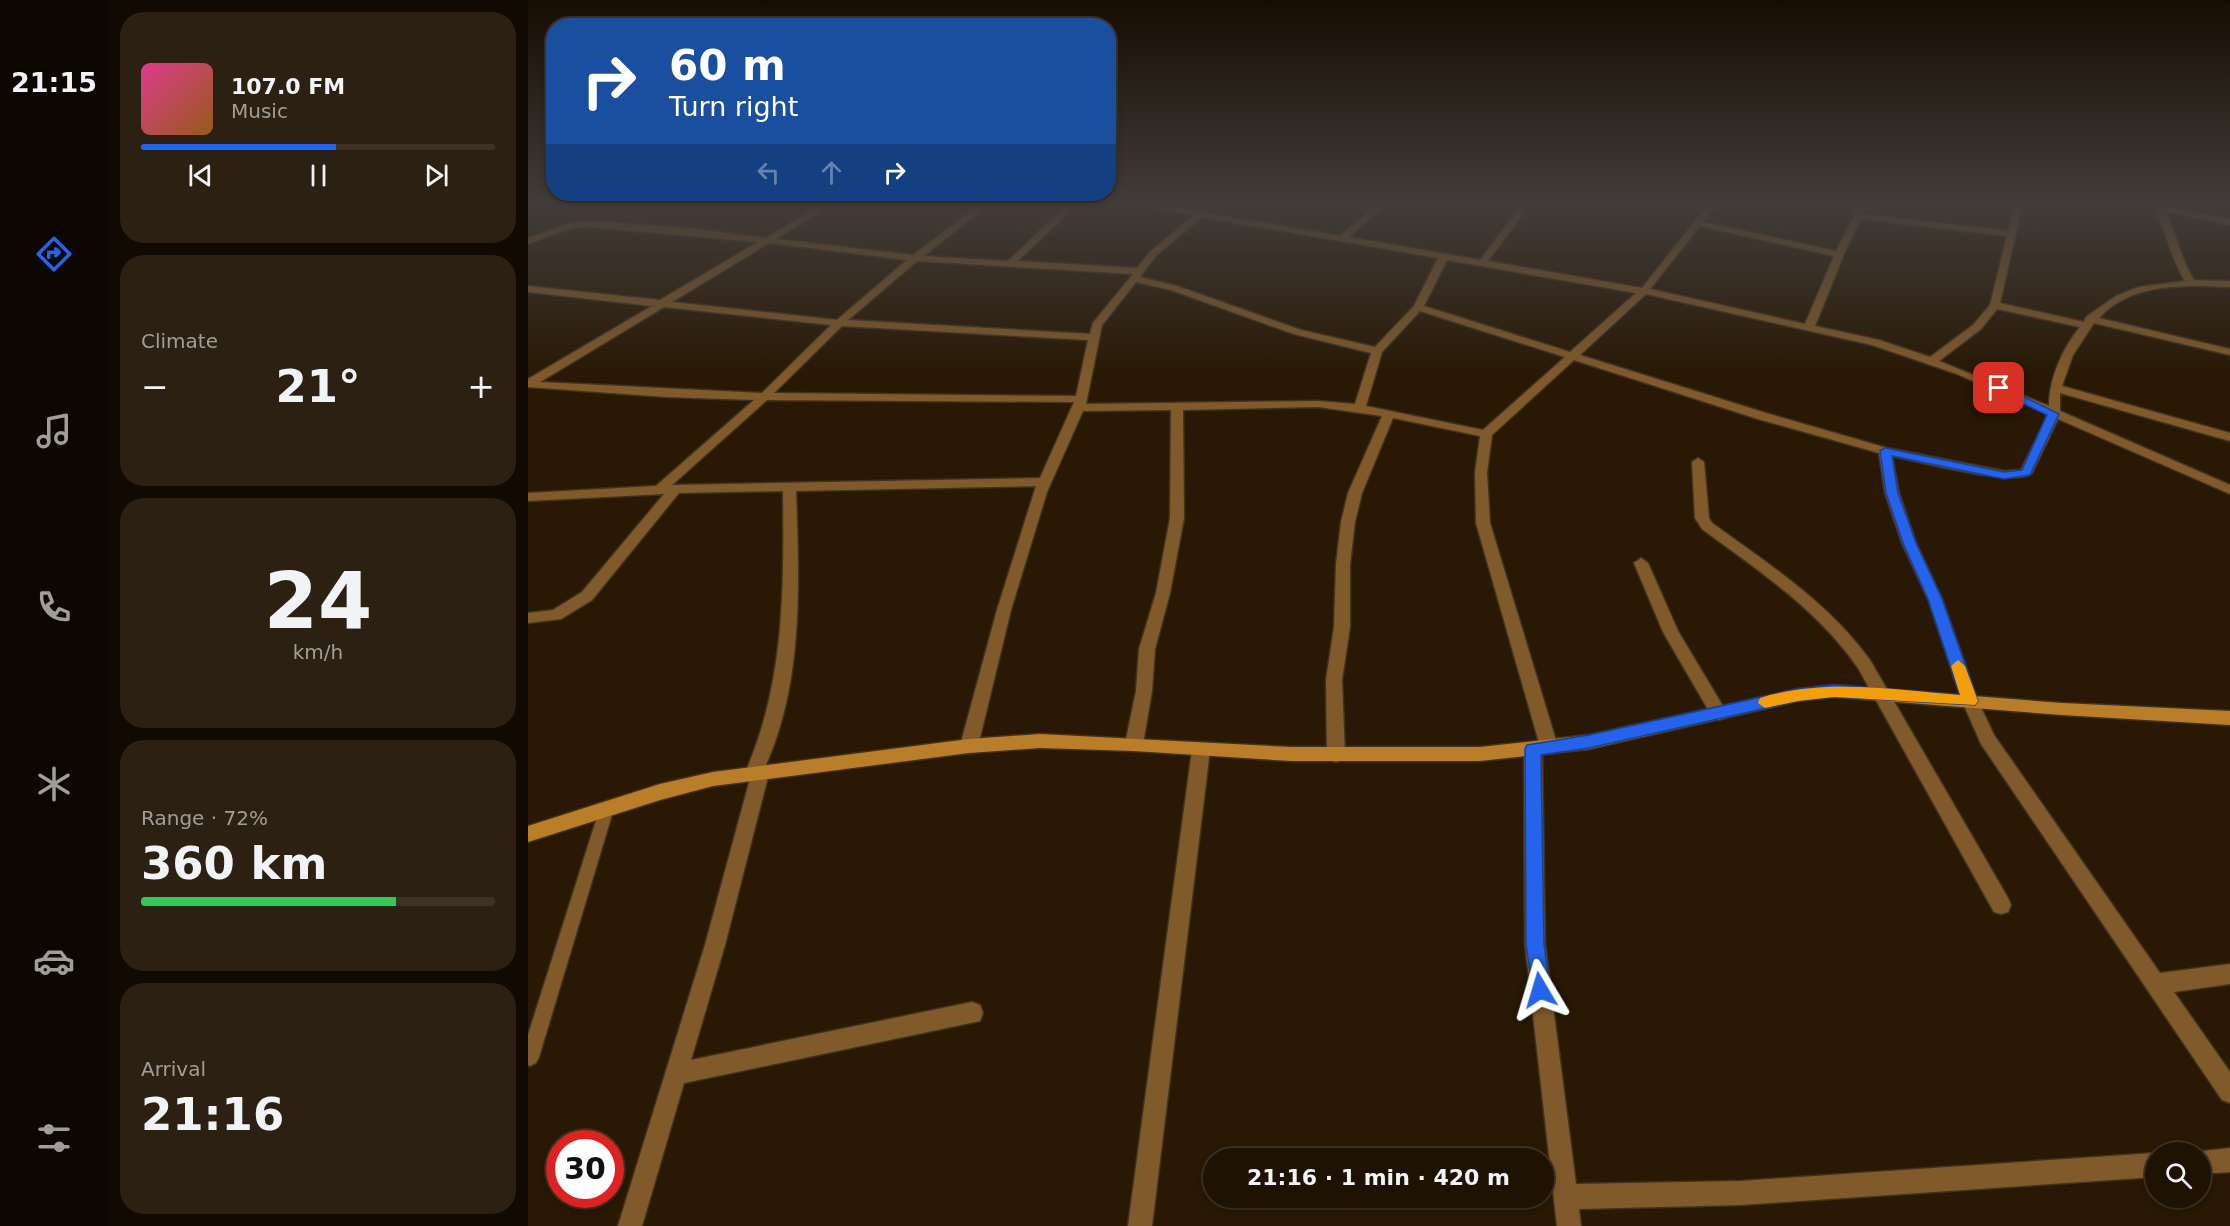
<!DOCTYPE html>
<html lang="en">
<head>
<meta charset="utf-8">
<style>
	:root { --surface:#1e1203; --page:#2b2012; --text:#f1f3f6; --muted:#a19e9a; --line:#3c3225; --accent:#2563eb }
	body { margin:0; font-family:"DejaVu Sans",sans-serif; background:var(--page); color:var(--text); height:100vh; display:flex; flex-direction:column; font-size:22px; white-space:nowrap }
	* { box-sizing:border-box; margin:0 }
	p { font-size:20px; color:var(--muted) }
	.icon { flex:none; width:33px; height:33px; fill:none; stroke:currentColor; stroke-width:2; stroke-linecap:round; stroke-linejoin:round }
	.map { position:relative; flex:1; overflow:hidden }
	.details { display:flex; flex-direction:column; gap:12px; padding:12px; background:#100a02; width:420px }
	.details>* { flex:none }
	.guide { position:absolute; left:18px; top:18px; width:570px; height:183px; border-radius:24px; box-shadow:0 3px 9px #0003,0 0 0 2px var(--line); background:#1a4fa0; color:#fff; overflow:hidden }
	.fabs { position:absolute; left:1617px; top:1142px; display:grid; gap:12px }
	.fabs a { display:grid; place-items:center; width:66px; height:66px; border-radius:50%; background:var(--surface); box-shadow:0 3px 9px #0003,0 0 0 2px var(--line); font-size:30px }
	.speed { position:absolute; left:18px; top:1130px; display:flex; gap:12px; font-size:30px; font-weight:700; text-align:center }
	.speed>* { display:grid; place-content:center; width:78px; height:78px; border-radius:50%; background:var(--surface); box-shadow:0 3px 9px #0003,0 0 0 2px var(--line); line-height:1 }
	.speed .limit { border:9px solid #d22; background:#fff; color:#111 }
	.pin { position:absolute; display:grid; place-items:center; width:51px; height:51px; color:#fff; margin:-26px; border-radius:12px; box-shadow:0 3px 9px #0006 }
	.me { position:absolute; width:66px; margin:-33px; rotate:353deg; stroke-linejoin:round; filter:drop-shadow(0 0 4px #0008) }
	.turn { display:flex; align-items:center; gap:21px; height:126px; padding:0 24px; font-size:27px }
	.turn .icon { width:78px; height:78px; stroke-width:2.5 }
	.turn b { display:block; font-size:42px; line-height:51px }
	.lanes { display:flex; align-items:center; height:57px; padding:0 24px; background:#0003; justify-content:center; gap:30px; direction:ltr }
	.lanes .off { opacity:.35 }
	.big { font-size:45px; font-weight:700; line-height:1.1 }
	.details .card { flex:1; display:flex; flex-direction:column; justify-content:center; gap:9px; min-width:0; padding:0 21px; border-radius:24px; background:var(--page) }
	.details .dial { align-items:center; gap:0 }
	.dial b { font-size:78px; line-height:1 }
	.song { display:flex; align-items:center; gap:18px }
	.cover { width:72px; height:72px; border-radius:9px; background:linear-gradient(135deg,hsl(330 70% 55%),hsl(30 70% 35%)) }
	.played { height:6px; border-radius:3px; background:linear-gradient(90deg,var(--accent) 55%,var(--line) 55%) }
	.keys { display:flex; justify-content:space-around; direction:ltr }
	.heat { display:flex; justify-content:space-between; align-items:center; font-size:33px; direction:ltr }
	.charge { height:9px; border-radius:4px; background:linear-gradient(90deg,#34c759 72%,var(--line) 0) }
	.trip { position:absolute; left:675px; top:1148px; width:351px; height:60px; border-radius:30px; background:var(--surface); box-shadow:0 3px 9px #0003,0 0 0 2px var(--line); font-weight:700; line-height:60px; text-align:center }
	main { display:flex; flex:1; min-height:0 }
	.tab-bar { display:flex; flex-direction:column; width:108px; justify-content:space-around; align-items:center; background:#0c0701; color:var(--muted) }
	.tab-bar .icon { width:42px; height:42px }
	.tab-bar .active { color:var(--accent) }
	.tab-bar b { font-size:27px; color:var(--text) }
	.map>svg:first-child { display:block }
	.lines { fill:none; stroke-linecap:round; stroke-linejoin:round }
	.lane-casing { stroke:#41321e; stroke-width:3 }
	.street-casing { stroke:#41321e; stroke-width:3 }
	.secondary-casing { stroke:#41321e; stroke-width:3 }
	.lane { fill:#805a2b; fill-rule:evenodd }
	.street { fill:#805a2b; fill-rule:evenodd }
	.secondary { fill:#ba7d29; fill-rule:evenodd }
	.route { fill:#2563eb; stroke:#184099; stroke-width:1.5 }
	.slow { fill:#f59e0b }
</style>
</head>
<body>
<main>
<nav class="tab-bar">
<b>21:15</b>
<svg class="icon active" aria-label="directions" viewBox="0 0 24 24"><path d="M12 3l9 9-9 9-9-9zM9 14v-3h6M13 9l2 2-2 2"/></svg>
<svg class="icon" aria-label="music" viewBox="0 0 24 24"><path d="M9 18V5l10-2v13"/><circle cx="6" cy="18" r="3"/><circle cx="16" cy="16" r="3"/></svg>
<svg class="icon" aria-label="phone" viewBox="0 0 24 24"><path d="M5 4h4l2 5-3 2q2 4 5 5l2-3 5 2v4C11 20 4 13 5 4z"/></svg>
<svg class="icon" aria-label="climate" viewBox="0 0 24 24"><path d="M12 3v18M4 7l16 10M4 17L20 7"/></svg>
<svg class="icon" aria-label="car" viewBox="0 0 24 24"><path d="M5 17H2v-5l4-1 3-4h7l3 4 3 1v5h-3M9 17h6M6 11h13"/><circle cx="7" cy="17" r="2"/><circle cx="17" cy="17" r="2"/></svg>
<svg class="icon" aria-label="filters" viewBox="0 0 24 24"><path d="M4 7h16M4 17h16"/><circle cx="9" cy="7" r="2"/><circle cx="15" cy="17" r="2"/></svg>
</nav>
<section class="details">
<div class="card">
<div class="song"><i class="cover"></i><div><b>107.0 FM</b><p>Music</p></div></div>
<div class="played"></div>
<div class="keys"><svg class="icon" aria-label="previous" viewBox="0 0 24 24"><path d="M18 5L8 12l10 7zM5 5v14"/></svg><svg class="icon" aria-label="pause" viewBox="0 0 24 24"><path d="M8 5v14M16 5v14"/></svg><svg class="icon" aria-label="next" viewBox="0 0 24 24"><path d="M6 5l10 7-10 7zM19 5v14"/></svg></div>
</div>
<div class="card"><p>Climate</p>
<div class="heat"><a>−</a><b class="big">21°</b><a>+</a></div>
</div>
<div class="card dial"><b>24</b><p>km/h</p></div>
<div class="card"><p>Range · 72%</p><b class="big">360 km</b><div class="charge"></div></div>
<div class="card"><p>Arrival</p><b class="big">21:16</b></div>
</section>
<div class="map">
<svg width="1702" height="1226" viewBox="0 0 1702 1226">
	<rect width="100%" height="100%" fill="#281804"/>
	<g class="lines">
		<!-- lane casing -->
		<g class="lane-casing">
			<path id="lane" d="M79 802 84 804 86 808 11 1057 8 1063 2 1066 0 1065V1035L72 808 74 804Z"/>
		</g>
		<!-- street casing -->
		<g class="street-casing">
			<path id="street" d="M291 206H301L248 239 385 255 450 206H459L396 256 480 261 538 206H547L490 261 609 268 622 252 665 216 619 206H637L670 212 675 209 679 213 812 236 847 206H856L821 237 952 260 993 206H1001L960 261 1114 288 1179 206H1187L1175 222 1308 251 1331 206H1339L1335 214 1480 231 1486 206H1494L1472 303 1556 322 1558 317 1588 296 1611 287 1657 281C1643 258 1637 231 1627 206L1702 219V225L1638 212C1648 234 1653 259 1666 280L1702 281V287C1658 285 1603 282 1571 318L1702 349V355L1566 323 1545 355 1534 386 1702 433V441L1532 393V411L1702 485V494L1530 419 1504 473C1489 488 1388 461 1364 456L1371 493 1388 543 1414 599 1450 701 1466 735 1632 973 1702 964V984L1646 992 1702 1072V1103L1694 1100 1453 744 1434 701 1400 599 1374 543 1357 493 1351 453 1230 419 1046 360 964 435 959 473 962 523 1030 747 1027 752 1021 754 1014 749 1017 944 1048 1184 1213 1181 1628 1153V1177L1213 1205 1051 1209 1053 1226H1029L997 944 996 749 999 744 1005 742 1012 746 948 523 947 473 952 436 865 418 834 493 827 522 822 564V627L814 680 817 755 814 760 808 762 802 760 799 755 798 680 806 627 808 564 813 522 820 493 854 416 790 407 655 410 656 518 642 593 627 649 624 691 615 744 612 749 606 751 600 749 597 744 608 691 611 649 628 593 642 518 643 410 555 411 519 492 483 610 450 746 447 751 441 753 435 751 432 746 469 610 508 486 268 491C271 583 276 681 237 767L241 773 197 945 163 1060 444 1002 452 1005 455 1013 452 1021 156 1083 114 1226H90L177 945 222 779 217 773C257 682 256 589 255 491L151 493 64 600 33 619 0 623V613L25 610 54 592 136 494 0 501V493L128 486 226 400 138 397 0 387V379L124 306 0 292V286L132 300 230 242 63 227 44 228 0 244V238L40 224 63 221 159 228 238 238ZM674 217 910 258 886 306 847 347 773 330 649 286 612 277 628 256ZM1333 219 1479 236 1462 305 1445 325 1402 357 1351 340 1287 326 1316 254ZM1172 226 1306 256 1277 324 1122 289ZM241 243 379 260 309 320 144 302ZM919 260 1108 293 1042 352 896 306ZM389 261 605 274 565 323 562 334 320 320ZM608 282 643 290 766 334 843 353 827 404 790 401 558 404 574 325ZM1118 294 1344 345 1429 374 1519 414 1517 421 1493 470 1476 471 1359 448 1238 413 1052 355ZM136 307 303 325 234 393 12 382ZM1469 309 1552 327C1534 349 1521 379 1521 406L1411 361 1453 329ZM892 311 1037 357 955 430 838 406 854 352ZM314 326 560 340 548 396 246 393ZM239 400 546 402 512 478 144 485Z
				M1170 458 1176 462 1181 518 1184 523C1243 566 1299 601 1342 660L1480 898 1483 905 1480 912 1473 914 1466 912 1330 668C1289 609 1231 571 1174 529L1167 518 1164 462Z
				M1113 558 1120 563 1150 631 1199 713 1197 718 1191 720 1185 718 1135 632 1106 563Z
				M673 743 679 745 682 750 624 1226H600L664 750 667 745Z
				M1702 1148V1172L1672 1174V1152H1667Z"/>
		</g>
		<!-- secondary casing -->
		<g class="secondary-casing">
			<path id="secondary" d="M1306 685 1534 703 1702 711V725L1534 715 1306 697 1270 701 1061 749 952 761H763L606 751 512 748 441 753 185 786 132 800 0 842V826L132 784 185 772 441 739 512 734 763 747H952L1061 735 1270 689Z"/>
		</g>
		<!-- lane -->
		<use href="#lane" class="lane"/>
		<!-- street -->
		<use href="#street" class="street"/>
		<!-- secondary -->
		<use href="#secondary" class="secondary"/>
	</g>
	<!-- sky -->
	<linearGradient id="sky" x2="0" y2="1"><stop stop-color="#160d02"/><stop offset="0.54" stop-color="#423d3a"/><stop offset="1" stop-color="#423d3a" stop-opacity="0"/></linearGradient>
	<rect width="1702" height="378" fill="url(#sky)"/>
	<!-- route -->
	<path class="route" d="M1467 386H1474L1531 414 1502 475 1476 479 1364 456 1370 493 1388 543 1414 599 1450 701 1447 705 1306 697 1270 701 1061 748 1013 755 1016 944 1022 990 1019 997 1012 999 1006 997 998 944 997 749 999 745 1061 735 1270 689 1306 685 1432 695 1400 599 1375 543 1358 493 1352 451 1357 448 1476 472 1494 470 1519 415 1467 390Z"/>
	<!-- slow -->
	<path class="slow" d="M1430 660 1437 666 1450 701 1447 705 1306 697 1270 701 1237 708 1230 703 1232 698C1297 678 1366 690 1432 695L1423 666Z"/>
</svg>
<div class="fabs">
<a><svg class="icon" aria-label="search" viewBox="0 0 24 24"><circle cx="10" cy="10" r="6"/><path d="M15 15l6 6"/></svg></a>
</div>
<div class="speed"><div class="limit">30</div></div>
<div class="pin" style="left:1471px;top:388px;background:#d93025"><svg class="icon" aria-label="arrive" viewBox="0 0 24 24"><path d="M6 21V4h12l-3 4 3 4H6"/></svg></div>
<svg class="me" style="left:1012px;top:990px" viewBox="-20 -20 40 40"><path d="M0-17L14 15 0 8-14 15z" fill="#2563eb" stroke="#fff" stroke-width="4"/></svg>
<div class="trip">21:16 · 1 min · 420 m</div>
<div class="guide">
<div class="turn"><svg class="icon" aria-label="right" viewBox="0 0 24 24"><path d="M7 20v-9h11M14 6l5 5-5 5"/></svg><div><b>60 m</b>Turn right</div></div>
<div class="lanes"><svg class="icon off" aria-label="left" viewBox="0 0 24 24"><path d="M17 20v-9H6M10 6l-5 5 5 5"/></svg><svg class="icon off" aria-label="ahead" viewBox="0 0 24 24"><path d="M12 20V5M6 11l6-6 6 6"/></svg><svg class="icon" aria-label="right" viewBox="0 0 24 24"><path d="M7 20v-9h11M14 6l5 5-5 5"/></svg></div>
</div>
</div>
</main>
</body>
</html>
